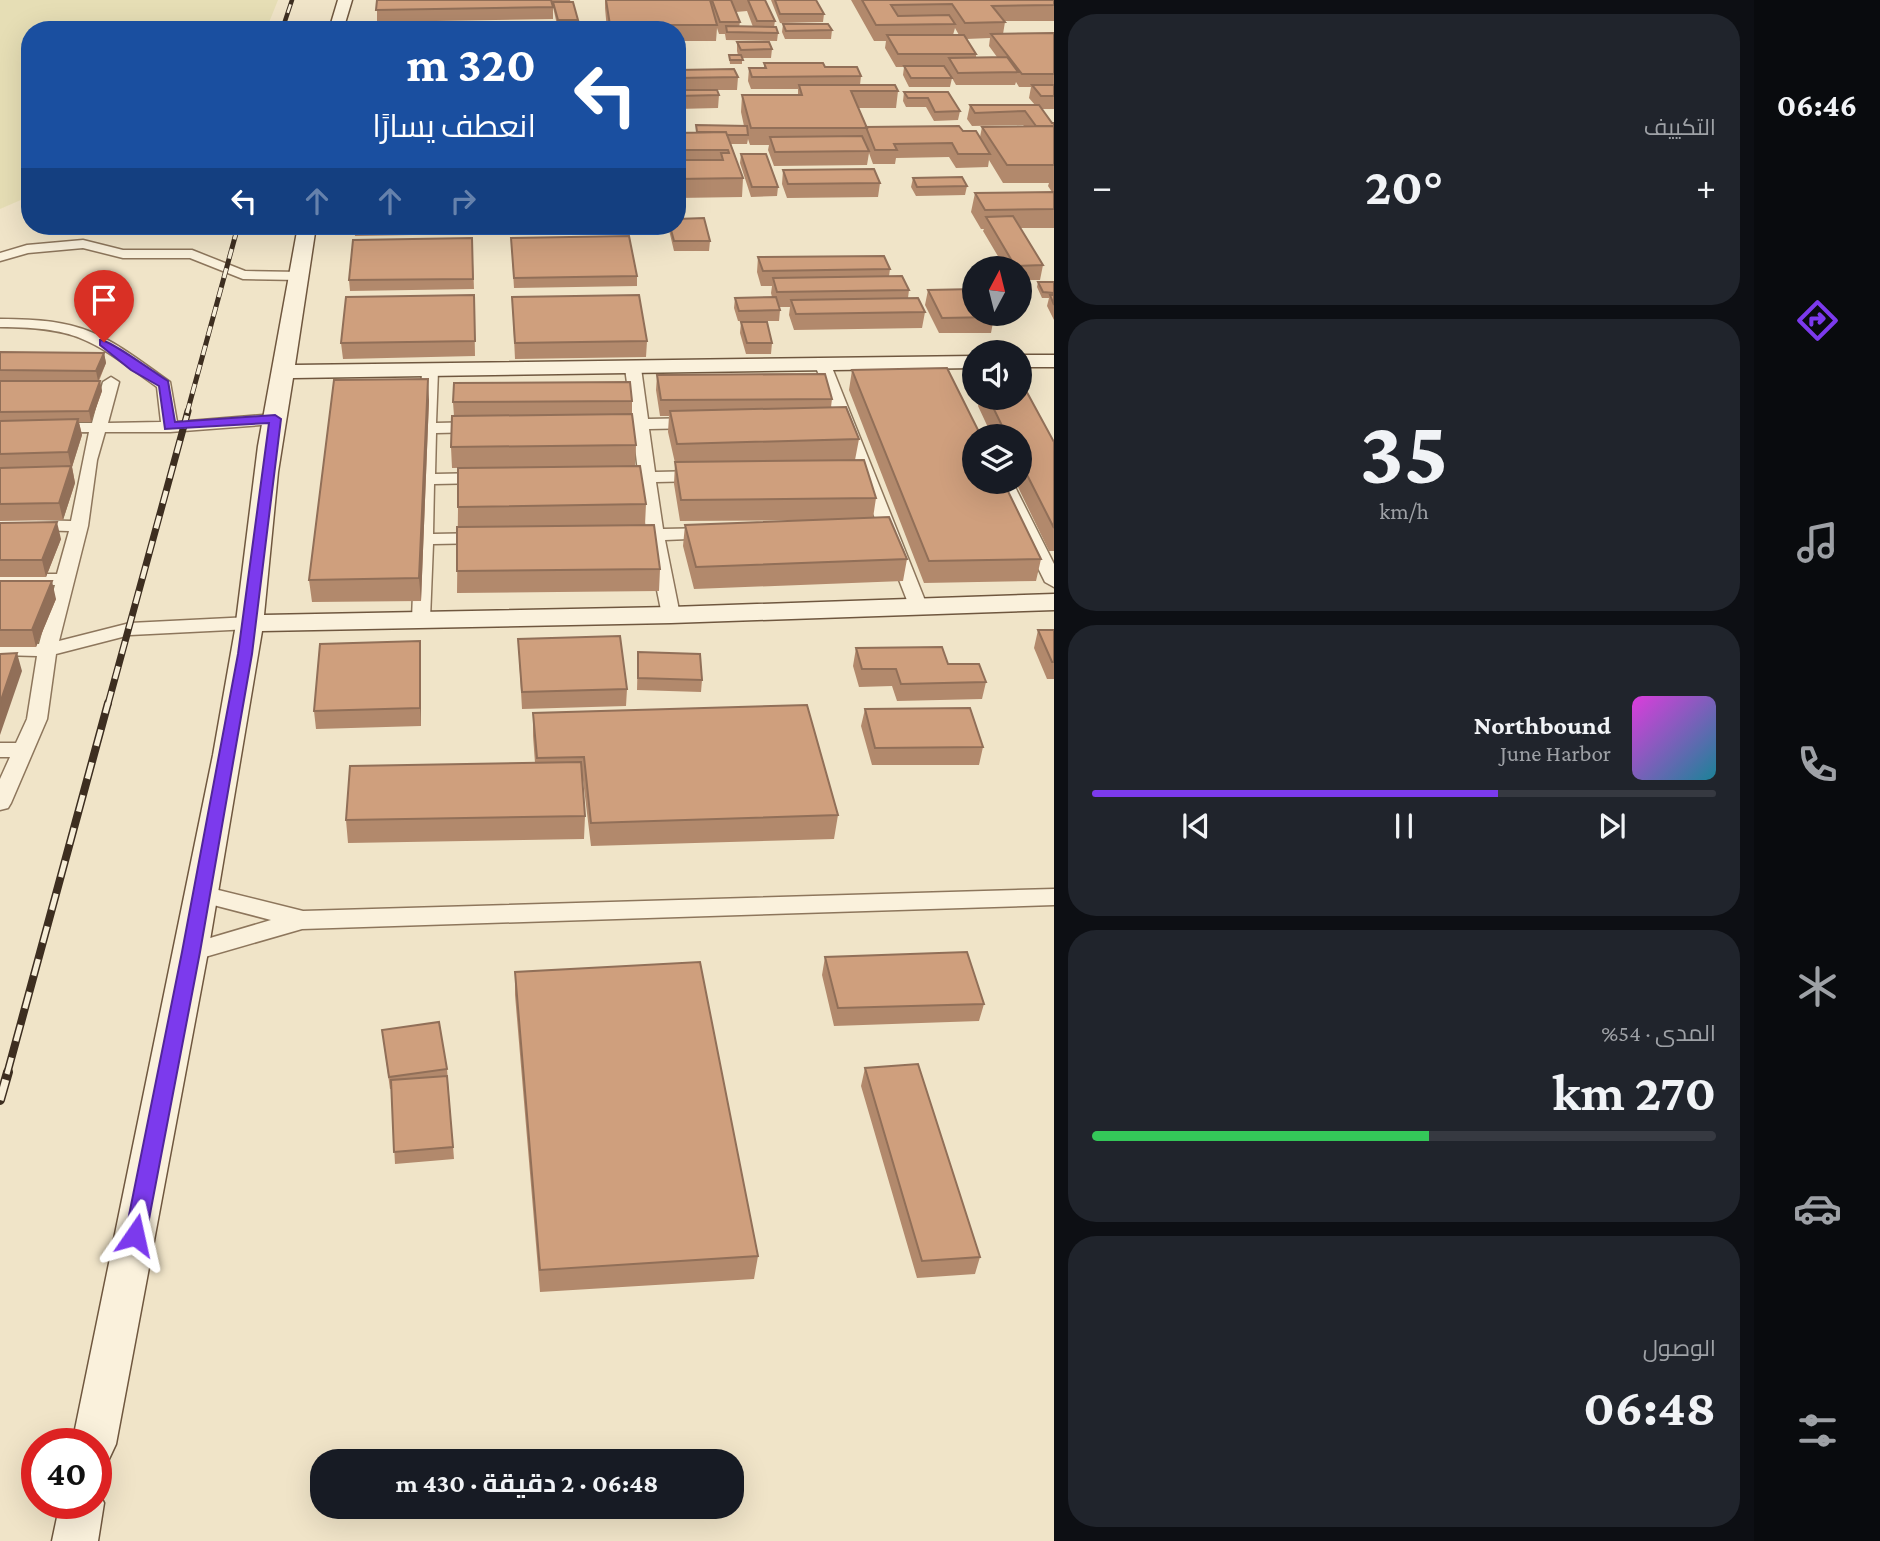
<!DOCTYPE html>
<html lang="ar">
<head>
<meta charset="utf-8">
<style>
	:root { --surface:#171b24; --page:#20242c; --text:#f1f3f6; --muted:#9ea1a6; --line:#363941; --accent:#7c3aed }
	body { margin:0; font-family:"Crimson Pro",Cairo,serif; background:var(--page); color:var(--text); direction:rtl; height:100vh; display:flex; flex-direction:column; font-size:26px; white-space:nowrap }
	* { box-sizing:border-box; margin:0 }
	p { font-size:23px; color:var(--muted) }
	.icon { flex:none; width:38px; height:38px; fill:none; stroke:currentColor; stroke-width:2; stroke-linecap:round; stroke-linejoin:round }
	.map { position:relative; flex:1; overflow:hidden; direction:ltr }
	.details { display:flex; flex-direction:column; gap:14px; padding:14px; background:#0d0f14; width:700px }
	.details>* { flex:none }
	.guide { position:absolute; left:21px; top:21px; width:665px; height:214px; border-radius:28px; box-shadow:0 7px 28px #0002; direction:rtl; background:#1a4fa0; color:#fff; overflow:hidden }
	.needle { width:46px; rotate:7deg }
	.tools { position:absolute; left:962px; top:256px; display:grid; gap:14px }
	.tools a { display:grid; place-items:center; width:70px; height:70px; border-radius:50%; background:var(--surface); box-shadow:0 7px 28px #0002; font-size:35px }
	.speed { position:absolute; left:21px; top:1428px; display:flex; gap:14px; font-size:35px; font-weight:700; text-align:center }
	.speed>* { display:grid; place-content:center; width:91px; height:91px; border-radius:50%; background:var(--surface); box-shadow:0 7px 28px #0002; line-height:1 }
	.speed .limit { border:10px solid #d22; background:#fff; color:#111 }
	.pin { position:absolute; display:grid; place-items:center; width:60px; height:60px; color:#fff; margin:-72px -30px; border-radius:50% 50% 50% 0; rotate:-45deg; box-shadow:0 0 7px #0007 }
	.pin .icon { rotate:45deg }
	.me { position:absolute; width:77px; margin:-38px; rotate:11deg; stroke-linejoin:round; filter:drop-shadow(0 0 5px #0008) }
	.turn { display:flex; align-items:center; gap:24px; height:147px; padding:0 35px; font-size:32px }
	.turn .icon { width:91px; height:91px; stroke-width:2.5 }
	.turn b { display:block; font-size:49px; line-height:60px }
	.lanes { display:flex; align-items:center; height:66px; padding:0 35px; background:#0003; justify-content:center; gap:35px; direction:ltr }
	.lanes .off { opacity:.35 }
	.big { font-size:52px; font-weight:700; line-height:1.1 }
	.details .widget { flex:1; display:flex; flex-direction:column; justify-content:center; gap:10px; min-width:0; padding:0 24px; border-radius:28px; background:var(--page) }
	.details .dial { align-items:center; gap:0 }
	.dial b { font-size:91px; line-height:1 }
	.song { display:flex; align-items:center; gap:21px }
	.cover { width:84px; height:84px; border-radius:10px; background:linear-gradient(135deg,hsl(300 70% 55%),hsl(190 70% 35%)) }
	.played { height:7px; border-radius:4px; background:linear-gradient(90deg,var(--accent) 65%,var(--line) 65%) }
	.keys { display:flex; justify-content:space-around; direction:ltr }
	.heat { display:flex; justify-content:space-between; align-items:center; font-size:38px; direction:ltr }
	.charge { height:10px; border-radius:5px; background:linear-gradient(90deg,#34c759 54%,var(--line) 0) }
	.trip { position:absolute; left:310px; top:1449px; width:434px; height:70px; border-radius:28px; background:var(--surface); box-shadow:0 7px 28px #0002; font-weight:700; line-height:70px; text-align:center; direction:rtl }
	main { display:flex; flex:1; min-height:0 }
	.menu { display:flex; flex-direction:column; width:126px; justify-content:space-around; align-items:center; background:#090b0e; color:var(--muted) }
	.menu .icon { width:49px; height:49px }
	.menu .current { color:var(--accent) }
	.menu b { font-size:32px; color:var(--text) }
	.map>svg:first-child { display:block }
	.farmland { fill:#e6deb5 }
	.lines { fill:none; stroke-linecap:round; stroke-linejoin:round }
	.street-casing { stroke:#8d765c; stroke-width:3 }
	.secondary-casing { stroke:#6f573f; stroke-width:3 }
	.street { fill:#faf1dc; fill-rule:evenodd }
	.secondary { fill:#faf1dc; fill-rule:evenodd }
	.rail-far4-casing { stroke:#3d2e20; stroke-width:4.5 }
	.rail-far3-casing { stroke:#3d2e20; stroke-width:5 }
	.rail-far2-casing { stroke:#3d2e20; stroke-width:7 }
	.rail-far1-casing { stroke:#3d2e20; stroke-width:8 }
	.rail-casing { stroke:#3d2e20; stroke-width:10 }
	.rail-far4 { stroke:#f7eed8; stroke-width:2.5; stroke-dasharray:9; stroke-linecap:butt }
	.rail-far3 { stroke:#f7eed8; stroke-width:3.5; stroke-dasharray:10; stroke-linecap:butt }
	.rail-far2 { stroke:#f7eed8; stroke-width:4.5; stroke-dasharray:13; stroke-linecap:butt }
	.rail-far1 { stroke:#f7eed8; stroke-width:5; stroke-dasharray:17; stroke-linecap:butt }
	.rail { stroke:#f7eed8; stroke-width:7; stroke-dasharray:21; stroke-linecap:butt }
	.wall { fill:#b2896c; fill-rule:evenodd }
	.shaded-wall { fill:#916f58 }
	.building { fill:#cf9f7d; stroke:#916f58; stroke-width:2 }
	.route { fill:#7c3aed; stroke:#51269a; stroke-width:2 }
</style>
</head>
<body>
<main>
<nav class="menu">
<b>06:46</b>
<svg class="icon current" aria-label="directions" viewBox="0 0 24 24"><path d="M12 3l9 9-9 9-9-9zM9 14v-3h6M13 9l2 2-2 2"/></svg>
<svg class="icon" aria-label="music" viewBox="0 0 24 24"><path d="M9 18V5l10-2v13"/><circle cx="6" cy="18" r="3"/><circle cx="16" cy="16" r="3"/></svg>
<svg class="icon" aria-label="phone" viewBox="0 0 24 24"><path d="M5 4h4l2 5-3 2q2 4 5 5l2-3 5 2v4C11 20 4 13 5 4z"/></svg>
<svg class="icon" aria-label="climate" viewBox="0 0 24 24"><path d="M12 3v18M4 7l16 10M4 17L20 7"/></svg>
<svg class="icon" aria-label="car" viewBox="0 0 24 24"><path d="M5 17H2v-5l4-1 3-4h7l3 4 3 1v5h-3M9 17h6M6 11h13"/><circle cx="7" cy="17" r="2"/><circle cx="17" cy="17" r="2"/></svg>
<svg class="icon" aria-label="filters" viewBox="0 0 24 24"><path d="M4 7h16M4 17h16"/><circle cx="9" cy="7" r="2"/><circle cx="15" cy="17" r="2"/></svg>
</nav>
<section class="details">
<div class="widget"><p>التكييف</p>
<div class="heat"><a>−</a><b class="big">20°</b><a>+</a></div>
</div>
<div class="widget dial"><b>35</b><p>km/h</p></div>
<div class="widget">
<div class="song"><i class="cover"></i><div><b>Northbound</b><p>June Harbor</p></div></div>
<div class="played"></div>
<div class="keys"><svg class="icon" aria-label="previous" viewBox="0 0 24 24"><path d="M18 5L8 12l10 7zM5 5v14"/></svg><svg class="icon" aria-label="pause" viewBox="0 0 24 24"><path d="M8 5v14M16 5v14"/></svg><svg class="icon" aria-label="next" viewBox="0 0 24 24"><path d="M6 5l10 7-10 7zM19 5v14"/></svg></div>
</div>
<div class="widget"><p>المدى · 54%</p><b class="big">270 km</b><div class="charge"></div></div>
<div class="widget"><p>الوصول</p><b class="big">06:48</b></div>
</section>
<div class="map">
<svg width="1054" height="1541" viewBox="0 0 1054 1541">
	<rect width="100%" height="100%" fill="#f0e4c8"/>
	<!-- farmland -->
	<path class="farmland" d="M0 0H278L266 30H30V196L0 209Z"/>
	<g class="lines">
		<!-- street casing -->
		<g class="street-casing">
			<path id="street" d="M83 240 123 250H192L245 271 301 272 308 276 301 280 243 279 190 258H123L83 248 28 253 0 261V253L27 245Z
				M0 319C86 319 103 334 170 382L177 422 275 414 283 419 275 424 170 432H105L97 460 88 526 59 641 130 623 250 617 259 623 250 629 130 635 56 654 47 719 11 803 8 808 0 810V779L10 757H0V743H16L27 719 37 656 0 655V643L39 644 55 585 0 584V574H57L69 531 0 529V519L71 521 89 432 0 433V423H92L103 382 111 377 119 382 108 423 161 422 157 387C94 342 81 327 0 327Z
				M823 360 831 365 928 608 926 612H912L910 608 815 365Z
				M633 363 641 368 648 419 696 418 704 423 696 428 649 429 655 472 701 471 709 476 701 481 656 482 663 529 713 528 722 533 713 538 665 540 680 615 671 621 662 615 647 541H627L618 536 627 531 646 530 640 482H614L606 477 614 472H638L633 429 605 430 597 425 605 420H632L625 368Z
				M430 366 438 371 436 423 479 422 487 427 479 432 436 433 435 474 484 473 492 478 484 483 434 484 433 534 486 533 495 538 486 543 433 544 430 619 421 625 412 619 422 371Z
				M995 481H1012L1054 564V587L1045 582Z
				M202 886 303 911 1054 889V905L302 929 191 961 183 958 179 952 183 946 271 920 194 900 191 894 194 888Z"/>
		</g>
		<!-- secondary casing -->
		<g class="secondary-casing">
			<path id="secondary" d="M338 0H352L343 30H329Z
				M298 226H316L295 365 975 356V368L293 378 278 472 264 615 671 607 1054 594V610L671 623 262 631 208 952 116 1444 109 1459 96 1464V1444H72L213 755 235 630 258 446Z
				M1020 355H1054V367H1020Z
				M96 1487 104 1503 98 1541H52L60 1503H96Z"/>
		</g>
		<!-- street -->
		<use href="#street" class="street"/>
		<!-- secondary -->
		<use href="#secondary" class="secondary"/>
		<!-- rail-far4 casing -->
		<g class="rail-far4-casing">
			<path id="rail-far4" d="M282 30 292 0"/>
		</g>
		<!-- rail-far3 casing -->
		<g class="rail-far3-casing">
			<path id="rail-far3" d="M187 413 238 226"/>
		</g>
		<!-- rail-far2 casing -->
		<g class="rail-far2-casing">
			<path id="rail-far2" d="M108 704 188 411"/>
		</g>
		<!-- rail-far1 casing -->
		<g class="rail-far1-casing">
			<path id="rail-far1" d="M7 1074 108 703"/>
		</g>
		<!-- rail casing -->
		<g class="rail-casing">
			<path id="rail" d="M0 1100 8 1072"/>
		</g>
		<!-- rail-far4 -->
		<use href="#rail-far4" class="rail-far4"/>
		<!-- rail-far3 -->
		<use href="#rail-far3" class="rail-far3"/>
		<!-- rail-far2 -->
		<use href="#rail-far2" class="rail-far2"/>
		<!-- rail-far1 -->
		<use href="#rail-far1" class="rail-far1"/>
		<!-- rail -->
		<use href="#rail" class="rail"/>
	</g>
	<!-- wall -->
	<path class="wall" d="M377 0H570L578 20V28L558 29 553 7V19L377 22Z
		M605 0H765L775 21 774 27 778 33 777 41 726 40 725 34H719L717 28 716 41H677V30H607L605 8ZM747 11 753 27H739L740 22 736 12Z
		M771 0H816L824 14 823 22 780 23Z
		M851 0H1054V21H1004L1005 22 1003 34 1054 33V109H1042L1052 123H1054V228H1020L1043 265 1040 280H1020V268H1005L983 231 984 229H981L971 212 975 193 1052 192 1048 186 1049 183H1003L989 160 988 167 956 168 949 157 896 158 895 164H873L869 153 867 165 774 166 768 150 769 145H750L748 139 747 144H731L743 178 742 197 677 198V133L696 132V125L744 126 741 112 742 95H798V89H751L748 81 749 68H764V63L825 67 861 76 860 85 898 91 896 108H858L867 127 963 131 980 137 982 127 1024 126 1023 125 972 126 967 119 970 105H1035L1029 98 1031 87H1019L1016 82 1015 85H956L952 78 950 87H909L903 75 904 67H896L885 48 886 41H874ZM955 28 959 35H953ZM990 38 989 46 997 57H976V54L966 39Z
		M783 24 832 30 831 39H785L782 32Z
		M737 42 772 49 771 58H742V64H730L729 55H738L737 51Z
		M677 70 738 77 737 90H717L719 95 718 108 677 109Z
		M904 92H948L960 111 958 120 934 121 926 107H906L903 101Z
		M741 154 778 187 777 196 751 197 740 163Z
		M783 170 880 183 878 197 787 198 782 184Z
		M913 178 967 186 965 195 916 196 911 187Z
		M354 226H471V234L355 236Z
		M504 226H620V230L504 231Z
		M668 226H677L710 241 709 251H674Z
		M472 238 474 289 350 291 349 280Z
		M511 238 637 276V286L514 288Z
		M758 257 890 269 889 276 909 290 908 298 925 312 922 328 794 330 789 315 790 307H779L780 310 779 321H738L734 308 735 298 772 297 771 293 772 286H761L757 272Z
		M1038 282H1054V320L1047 306 1049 298H1042L1037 287Z
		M928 290 994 317 991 333H939L925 305Z
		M474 295 475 356 343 359 341 343Z
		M512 297 647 341 646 357 515 359Z
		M741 322 772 343 771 354H746L740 333Z
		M0 352 104 353 106 363 99 381H100L102 391 91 422H79L82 435 72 467 75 483 63 520 0 521Z
		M852 370 1041 559 1036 581 924 583 849 390Z
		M657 375 832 399 831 407 859 439 855 460 876 498 873 518 907 559 903 581 694 589 683 546 685 525 819 520 680 521 674 484 675 463 668 432 669 416H660L656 390Z
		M980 397H1020L1054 442V551H1049L1015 481H1020V436H992L978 406Z
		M429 400 421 601 312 602 309 580Z
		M632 401V414L636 445 635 466 646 504 645 525 660 569 659 591 457 593 458 507 531 467 452 468 451 447 454 416 453 402Z
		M0 523 61 539 46 577H0Z
		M0 581 56 599 36 647H0Z
		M1038 630H1054V679H1047L1034 648Z
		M518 639 627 689 626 706 522 709Z
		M420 641 421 726 316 729 314 711Z
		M856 648 948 664 986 682 982 699 897 701 892 686 859 687 853 666Z
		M638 652 702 680 701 692 637 690Z
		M865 709 983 747 979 765H872L861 726Z
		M533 713 838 815 834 839 591 846 583 780H582L585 816 584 839 348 843 346 820 535 763 533 736Z
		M825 957 984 1004 979 1021 834 1026 822 975Z
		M515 972 758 1256 754 1279 540 1292 515 995Z
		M382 1030 447 1069 454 1159 395 1164 391 1089H390Z
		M865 1068 980 1257 975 1274 917 1278 861 1086Z"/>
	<!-- shaded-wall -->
	<path class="shaded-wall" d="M104 353 106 363 98 381 96 371Z
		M428 379 429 400 421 601 419 578Z
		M100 381 102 391 91 422 89 411Z
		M78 419 82 435 72 467 75 483 63 520 59 503 71 467 68 452Z
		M57 522 61 539 46 577 42 560Z
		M52 581 56 599 36 647 32 630Z
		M420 641 421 658V726L420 708Z
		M17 653 22 671 0 735V703Z"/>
	<!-- building -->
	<path class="building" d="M377 0H551L553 7 376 10Z
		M606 0H710L717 25H610Z
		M712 0H731L740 22H720Z
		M748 0H765L775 21H757Z
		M775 0H816L824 14H780Z
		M862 0H1054V5L992 6 1005 22 965 23 952 4 891 5 898 16 949 15 955 24 876 25Z
		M553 2H573L578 20H558Z
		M557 22 558 30H398L399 23Z
		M783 24H828L832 30 786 31Z
		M726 26 776 27 778 33 727 32Z
		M1054 33V74H1022L991 34Z
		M887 35H964L976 54H898Z
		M737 42H769L772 49 741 50Z
		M729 55H741L743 60H730Z
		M1007 57 1018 72 958 73 949 58Z
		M764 63H823L825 67H857L861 76 752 77 749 68H766Z
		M904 66H944L952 78H911Z
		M734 69 738 77 677 78V70Z
		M799 85H895L898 91H851L867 128H751L742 95H802Z
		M1032 85H1054V96H1041Z
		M677 90H717L719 95 677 96Z
		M904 92H948L960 111 935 112 928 98H908Z
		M970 105H1039L1052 123H1054V126H1036L1025 111 975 113Z
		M696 125 747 126 748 135H727L726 132H697Z
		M959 126 963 131H976L990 154H958L952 143 894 144 897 150H875L866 127Z
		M1054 126V165H1007L982 127Z
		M726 132 743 178 677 179V160H723L721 153H729L728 150H677V133Z
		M862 136 869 151 775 152 770 137Z
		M741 154H766L778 187H752Z
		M874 169 880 183 788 184 783 170Z
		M962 177 967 186 917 187 913 178Z
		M1054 192V209L985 210 975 193Z
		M1013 216 1043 265 1015 266 986 217Z
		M704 218 710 241H674L670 226H677V219Z
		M629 236 637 276 514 278 511 238Z
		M472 238 473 279 349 280 353 240Z
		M884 256 890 269 763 271 758 257Z
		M902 276 909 290 777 292 773 278Z
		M1038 282H1054V293L1043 292Z
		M975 289V313H992L994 317 942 318 928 290Z
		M474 295 475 341 341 343 346 297Z
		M639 295 647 341 515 343 512 297Z
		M1050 295H1054V305Z
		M776 297 780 310 739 311 735 298Z
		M918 298 925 312 796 314 791 300Z
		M741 322H767L772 343H747Z
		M0 352 104 353 96 371 0 370Z
		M947 368 981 436H975V481H1003L1041 559 929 561 852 370Z
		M825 374 832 399 661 400 657 375Z
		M428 379 419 578 309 580 334 380Z
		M0 381H100L89 411 0 412Z
		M630 382 632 401 453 402 454 383Z
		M1020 385H1023L1054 442V528L1020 461V436H1007L988 397H1020Z
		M846 407 859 439 677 444 670 411Z
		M632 414 636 445 451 447 452 416Z
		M78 419 68 452 0 454V421Z
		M864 460 876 498 681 500 675 462Z
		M71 466 59 503 0 504V468Z
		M640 466 646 504 458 507V468Z
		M889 517 907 559 696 567 685 525Z
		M57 522 42 560H0V523Z
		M654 525 660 569 457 571V527Z
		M0 581H52L32 630H0Z
		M1038 630H1054V662H1052Z
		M620 636 627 689 522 692 518 639Z
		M420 641V708L314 711 320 644Z
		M942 647 948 664H979L986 682 901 684 896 669H862L856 648Z
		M638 652 700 654 702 680 638 678Z
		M17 653 0 703V654Z
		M807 705 838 815 591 823 584 757 537 758 533 713Z
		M970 708 983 747 875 748 865 709Z
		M581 762 585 816 346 820 350 766Z
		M967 952 984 1004 838 1008 825 957Z
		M700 962 758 1256 540 1270 515 972Z
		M439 1022 447 1069 389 1077 382 1030Z
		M918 1064 980 1257 922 1261 865 1068Z
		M447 1076 453 1147 394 1152 391 1080Z"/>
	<!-- route -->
	<path class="route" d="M100 340C109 339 156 374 168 381L175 422 275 415 281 419 252 654 200 952 146 1235 143 1241 135 1244 128 1241 125 1235 182 952 238 654 269 423 165 429 159 386 131 370 100 345Z"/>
</svg>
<div class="tools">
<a><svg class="needle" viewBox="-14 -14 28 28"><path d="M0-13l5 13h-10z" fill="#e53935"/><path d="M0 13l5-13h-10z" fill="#9ea1a6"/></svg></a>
<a><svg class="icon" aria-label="sound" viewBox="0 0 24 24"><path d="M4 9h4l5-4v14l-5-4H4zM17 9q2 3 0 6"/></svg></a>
<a><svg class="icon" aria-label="layers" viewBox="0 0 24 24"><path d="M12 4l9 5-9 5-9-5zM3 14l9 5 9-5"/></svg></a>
</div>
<div class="speed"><div class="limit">40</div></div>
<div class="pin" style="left:104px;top:342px;background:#d93025"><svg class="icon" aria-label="arrive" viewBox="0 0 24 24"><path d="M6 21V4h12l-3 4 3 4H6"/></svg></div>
<svg class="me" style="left:135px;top:1235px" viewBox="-20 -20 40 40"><path d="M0-17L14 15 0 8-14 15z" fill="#7c3aed" stroke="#fff" stroke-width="4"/></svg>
<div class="trip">06:48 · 2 دقيقة · 430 m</div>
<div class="guide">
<div class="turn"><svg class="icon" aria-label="left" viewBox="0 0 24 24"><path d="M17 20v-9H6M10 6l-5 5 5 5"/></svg><div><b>320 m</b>انعطف يسارًا</div></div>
<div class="lanes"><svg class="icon" aria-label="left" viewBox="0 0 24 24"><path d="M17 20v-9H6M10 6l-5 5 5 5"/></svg><svg class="icon off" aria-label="ahead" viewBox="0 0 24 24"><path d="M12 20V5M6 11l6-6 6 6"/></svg><svg class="icon off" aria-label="ahead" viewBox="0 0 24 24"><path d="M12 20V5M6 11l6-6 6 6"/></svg><svg class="icon off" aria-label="right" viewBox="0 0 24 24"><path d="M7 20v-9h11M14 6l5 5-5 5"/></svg></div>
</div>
</div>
</main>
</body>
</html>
